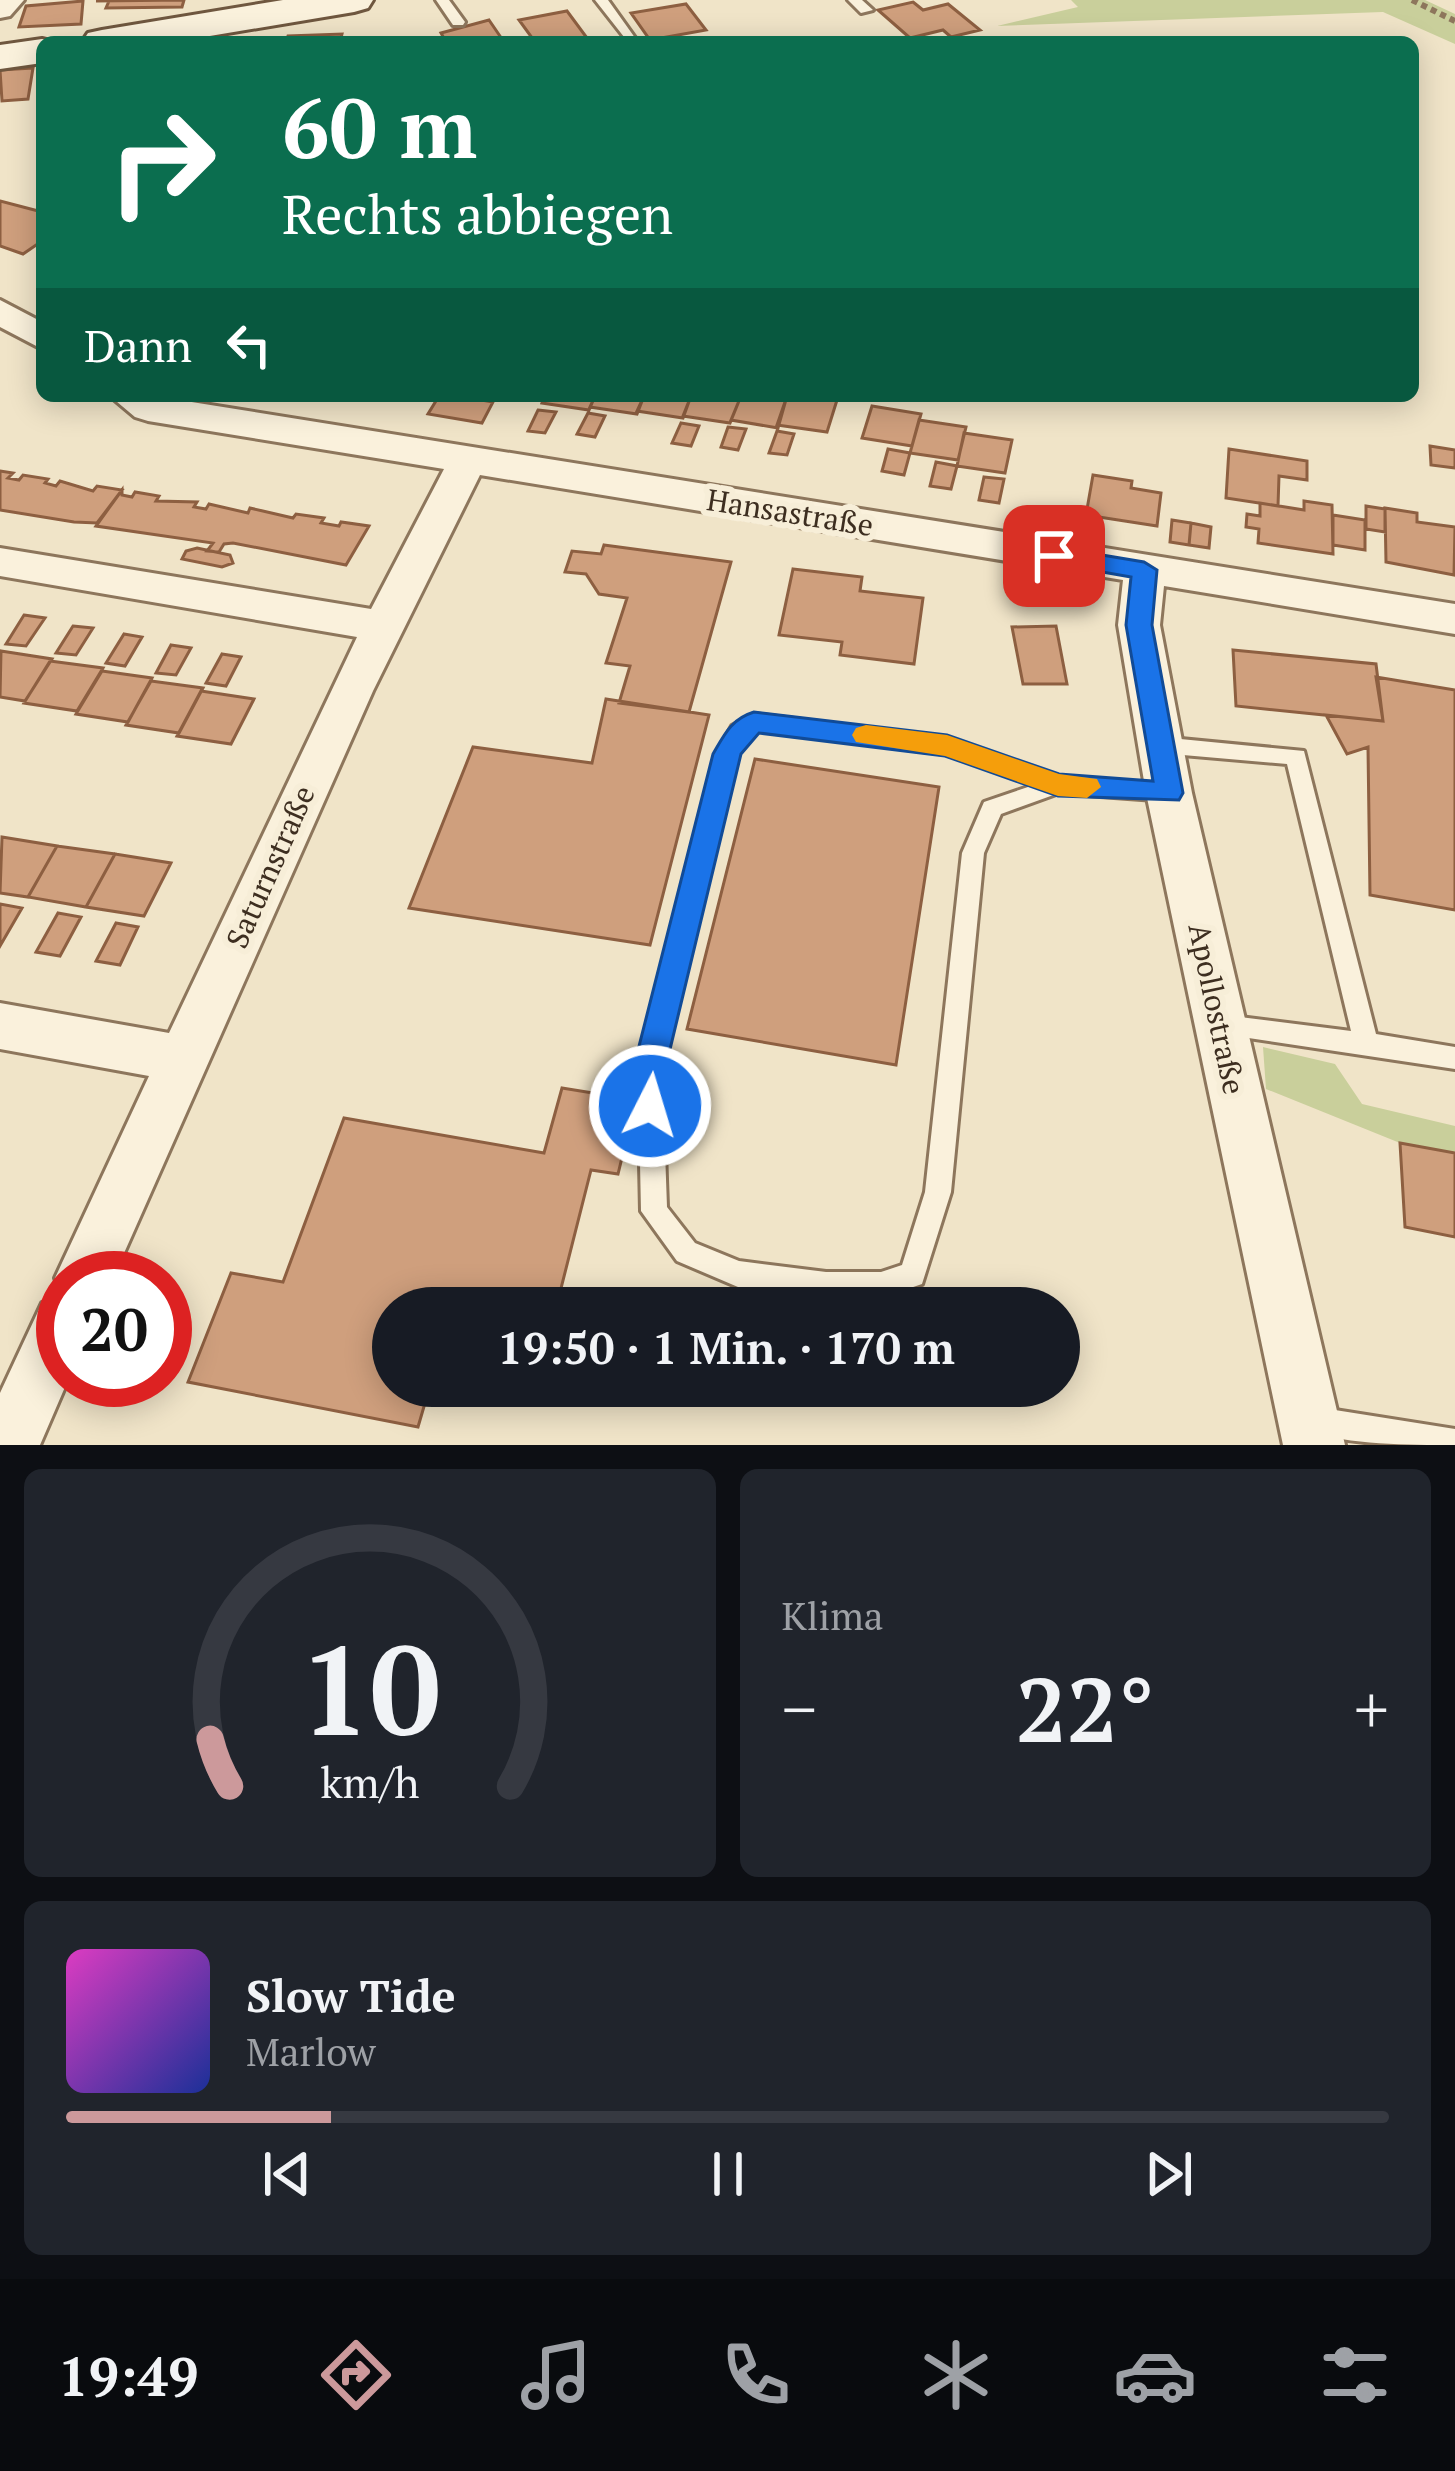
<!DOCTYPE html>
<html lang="de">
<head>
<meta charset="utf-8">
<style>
	:root { --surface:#171b24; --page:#20242c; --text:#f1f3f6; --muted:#9ea1a6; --line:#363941; --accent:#cc999b }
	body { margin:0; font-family:"PT Serif",serif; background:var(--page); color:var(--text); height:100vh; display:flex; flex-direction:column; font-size:45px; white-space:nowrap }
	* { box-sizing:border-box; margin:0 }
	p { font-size:39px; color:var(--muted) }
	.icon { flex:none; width:66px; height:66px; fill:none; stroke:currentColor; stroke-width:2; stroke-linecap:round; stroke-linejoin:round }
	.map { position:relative; height:1445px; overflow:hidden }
	.side { display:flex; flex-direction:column; gap:24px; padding:24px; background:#0d0f14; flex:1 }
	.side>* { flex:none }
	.guide { position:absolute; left:36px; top:36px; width:1383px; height:366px; border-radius:18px; box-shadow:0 6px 30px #0003; background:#0b6e4f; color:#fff; overflow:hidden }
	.speed { position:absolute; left:36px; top:1251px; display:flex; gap:24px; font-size:60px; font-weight:700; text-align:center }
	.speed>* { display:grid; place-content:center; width:156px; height:156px; border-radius:50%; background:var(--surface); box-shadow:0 6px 30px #0003; line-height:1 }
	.speed .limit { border:18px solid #d22; background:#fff; color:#111 }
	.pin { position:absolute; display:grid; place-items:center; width:102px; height:102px; color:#fff; margin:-51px; border-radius:24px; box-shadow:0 6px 18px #0006 }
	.me { position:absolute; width:132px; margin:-66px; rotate:5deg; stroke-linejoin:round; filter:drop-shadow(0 0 9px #0008) }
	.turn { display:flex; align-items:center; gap:42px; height:252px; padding:0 48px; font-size:54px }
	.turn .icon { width:156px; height:156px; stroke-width:2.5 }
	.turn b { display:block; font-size:84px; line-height:102px }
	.then { display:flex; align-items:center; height:114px; padding:0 48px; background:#0003; gap:24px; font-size:45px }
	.big { font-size:90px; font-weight:800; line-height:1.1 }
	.side .widget { flex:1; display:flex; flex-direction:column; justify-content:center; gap:18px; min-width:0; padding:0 42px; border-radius:18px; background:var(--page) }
	.side .dial { align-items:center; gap:0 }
	.dial svg { height:312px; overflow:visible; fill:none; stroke:var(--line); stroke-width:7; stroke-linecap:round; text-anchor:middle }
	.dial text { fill:var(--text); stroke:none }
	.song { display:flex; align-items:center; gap:36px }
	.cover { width:144px; height:144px; border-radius:18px; background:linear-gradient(135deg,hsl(310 70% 55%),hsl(230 70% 35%)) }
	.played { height:12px; border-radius:6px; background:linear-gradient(90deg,var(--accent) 20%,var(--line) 20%) }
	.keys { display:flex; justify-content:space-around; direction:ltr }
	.heat { display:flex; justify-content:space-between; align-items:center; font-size:66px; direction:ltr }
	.side .tiles { flex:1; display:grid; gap:24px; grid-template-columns:1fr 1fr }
	.widget:last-child { grid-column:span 2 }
	.trip { position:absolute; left:372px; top:1287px; width:708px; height:120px; border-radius:60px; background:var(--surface); box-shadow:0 6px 30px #0003; font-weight:800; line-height:120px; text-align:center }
	.menu { display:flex; height:192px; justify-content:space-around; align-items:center; background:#090b0e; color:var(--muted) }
	.menu .icon { width:84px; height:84px }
	.menu .on { color:var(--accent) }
	.menu b { font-size:54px; color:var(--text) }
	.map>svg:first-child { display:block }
	.green { fill:#c9cf9b }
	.building { fill:#cf9f7d; stroke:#8d5f41; stroke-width:3 }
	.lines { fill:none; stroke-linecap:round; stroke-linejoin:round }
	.lane-casing { stroke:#8d765c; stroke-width:6 }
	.street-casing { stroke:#8d765c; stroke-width:6 }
	.secondary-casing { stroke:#6f573f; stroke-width:6 }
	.path { stroke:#8d765c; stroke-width:6; stroke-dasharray:6 4.5; stroke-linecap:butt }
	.lane { fill:#faf1dc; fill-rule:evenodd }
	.street { fill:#faf1dc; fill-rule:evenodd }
	.secondary { fill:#faf1dc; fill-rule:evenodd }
	.route { fill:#1a73e8; stroke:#114b97; stroke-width:3 }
	.slow { fill:#f59e0b }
	.labels { text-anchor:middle; stroke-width:12; stroke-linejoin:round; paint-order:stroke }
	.street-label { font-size:30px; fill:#3d2e20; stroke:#f7eed8 }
</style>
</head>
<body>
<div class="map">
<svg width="1455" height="1445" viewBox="0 0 1455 1445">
	<rect width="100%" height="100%" fill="#f0e4c8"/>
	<!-- green -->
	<path class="green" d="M1071 0H1425L1455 14V44L1383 12 997 26 1078 7Z
		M1263 1047 1335 1064 1362 1104 1455 1126V1153L1400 1143 1266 1089Z"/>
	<!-- building -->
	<path class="building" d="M184 0 182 7 106 8 109 1H96Z
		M83 1 81 24 19 27 26 6Z
		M913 2 923 10 948 4 980 30 951 37 943 30 910 38 878 10Z
		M686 4 706 30 650 40 631 13Z
		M567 11 590 42H535L519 20Z
		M489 20 504 42H446L441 33Z
		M342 34 340 42H286L288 36Z
		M33 68 28 99 2 101 0 70Z
		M0 201 42 212V241L23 254 0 246Z
		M439 396H458L493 402 482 423 428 414Z
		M545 396H595L589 410 542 403Z
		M595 396H644L637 414 590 407Z
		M644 396H691L683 418 637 411Z
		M691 396H741L730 423 683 416Z
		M741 396H787L778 428 731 420Z
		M787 396 837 400 827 432 777 425Z
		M872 406 921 414 912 446 862 438Z
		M538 410 556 412 545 433 528 431Z
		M588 413 605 416 595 437 577 434Z
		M919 420 966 427 958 460 910 453Z
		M681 423 699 426 691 446 672 443Z
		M728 427 746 429 738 450 721 447Z
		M777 431 794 434 787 455 769 453Z
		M964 433 1012 440 1005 473 957 466Z
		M1430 446 1455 450V468L1431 465Z
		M888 449 910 453 904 475 882 471Z
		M1229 449 1307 461V480L1279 476 1278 506 1226 498Z
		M936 462 957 466 951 489 930 486Z
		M0 471 13 473 8 478 19 480 23 475 48 479 45 483 56 486 60 481 93 491 97 486 122 490 97 523 74 522 0 510Z
		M1093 475 1132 481 1131 488 1161 493 1157 526 1086 515Z
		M984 477 1004 479 999 503 979 500Z
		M122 490V495L132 497 135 492 159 496 156 501 197 502 194 507 206 509 209 504 248 513 250 508 293 518 296 514 324 518 321 523 339 526 341 522 369 526 346 565 233 543 224 544 219 552 207 551 213 543 96 526Z
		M1304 501 1332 505 1333 554 1258 543 1259 529 1246 527 1247 514 1260 516V503L1304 510Z
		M1366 506 1385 509V532L1366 529Z
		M1385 508 1417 513V522L1455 527 1454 575 1386 562Z
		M1333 515 1365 520V550L1333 545Z
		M1172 520 1191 523 1189 545 1170 542Z
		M1191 523 1211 527 1209 548 1189 545Z
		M604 545 731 562 689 712 619 703 630 666 606 663 627 598 599 594 586 574 565 572 572 551 601 554Z
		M197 548 230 555 233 563 222 567 182 559 186 551Z
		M793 569 862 577 860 591 923 598 914 664 840 655 842 642 779 635Z
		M24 615 45 618 26 646 6 644Z
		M73 626 93 628 76 655 56 653Z
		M1056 626 1067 684H1023L1012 627Z
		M124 634 142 637 125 666 106 663Z
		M171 645 191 648 176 675 156 673Z
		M1233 650 1376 664 1383 721 1236 706Z
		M1 651 52 659 25 701 0 697Z
		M222 654 241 657 226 686 206 683Z
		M50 661 103 668 77 711 24 703Z
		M102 671 152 678 128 722 76 714Z
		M1376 677 1455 690V910L1370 895 1368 747 1347 754 1326 715 1383 721Z
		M151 681 203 688 179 733 126 725Z
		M201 691 254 699 231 744 177 736Z
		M606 699 709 715 650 945 409 908 473 747 592 763Z
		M755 759 939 787 896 1065 687 1029Z
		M2 837 57 846 28 897 0 893Z
		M57 846 115 854 86 907 28 897Z
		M115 854 171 863 144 916 86 907Z
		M0 904 22 908 0 946Z
		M58 913 81 917 60 956 36 952Z
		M116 923 138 927 120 965 96 961Z
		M562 1088 636 1100 618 1174 591 1170 556 1308H393V1386H430L418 1427 188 1382 231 1273 283 1282 344 1118 544 1153Z
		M1400 1143 1455 1153V1237L1405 1227Z"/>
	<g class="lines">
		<!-- lane casing -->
		<g class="lane-casing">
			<path id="lane" d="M436 0H449L465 22 463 25H453Z
				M595 0H608L638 42H628Z
				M848 0H862L873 10 861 13Z
				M754 714 947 738 1059 777 1169 785 1177 787 1180 793 1177 799 1169 801 1059 793 1001 814 984 853 951 1192 922 1284 881 1298H826L738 1287 677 1261 641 1211 638 1067 716 754 732 726ZM757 730 946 754 1034 785 984 802 962 853 925 1192 902 1265 881 1272H826L739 1261 695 1243 667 1207 662 1067 738 754 747 737Z
				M1160 737 1304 751 1376 1034 1455 1047V1069L1215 1033 1212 1026 1215 1019 1224 1015 1351 1031 1287 764 1160 753 1152 751 1149 745 1152 739Z
				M1316 1407 1455 1429V1445C1407 1445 1351 1445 1306 1431L1302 1421 1306 1411Z"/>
		</g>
		<!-- street casing -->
		<g class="street-casing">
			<path id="street" d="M0 0H24L10 16 0 18Z
				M0 300 42 322V349L0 327Z
				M110 396H154L1455 604V634L1164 586 1160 625 1192 793 1345 1445H1283L1146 793 1118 625 1123 580 480 475 373 691 113 1278H63V1380H68L40 1445H0V1393L42 1303 62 1295 55 1278 149 1076 0 1049V1003L169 1033 357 637 0 576V548L371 609 444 469 148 421 135 417Z"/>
		</g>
		<!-- secondary casing -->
		<g class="secondary-casing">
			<path id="secondary" d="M283 0H373L368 8 354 12 174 42H82L88 33 102 30Z
				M42 39 55 42H42V63L0 69V45Z"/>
		</g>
		<!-- path -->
		<path class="path" d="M1412 0 1455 21"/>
		<!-- lane -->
		<use href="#lane" class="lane"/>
		<!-- street -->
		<use href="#street" class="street"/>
		<!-- secondary -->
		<use href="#secondary" class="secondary"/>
	</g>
	<!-- route -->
	<path class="route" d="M1054 547 1144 562 1157 570 1152 625 1183 793 1179 800 1058 796 945 756 759 733 741 754 666 1066V1106L661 1116 650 1121 638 1116 633 1106 634 1066 713 754C724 735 731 719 754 712L947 735 1059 774 1153 781 1126 625 1131 577 1045 562 1042 556 1045 550Z"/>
	<!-- slow -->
	<path class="slow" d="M866 725 947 735 1059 774 1097 779 1101 787 1087 798 1058 796 945 756 856 742 852 735 856 728Z"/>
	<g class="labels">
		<!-- street labels -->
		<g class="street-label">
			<text transform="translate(790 513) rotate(9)" y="10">Hansastraße</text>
			<text transform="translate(271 867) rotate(-66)" y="10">Saturnstraße</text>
			<text transform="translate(1216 1009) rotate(78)" y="10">Apollostraße</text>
		</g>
	</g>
</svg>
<div class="speed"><div class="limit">20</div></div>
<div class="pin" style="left:1054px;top:556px;background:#d93025"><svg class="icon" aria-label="arrive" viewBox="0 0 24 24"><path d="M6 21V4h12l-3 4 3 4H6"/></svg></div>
<svg class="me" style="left:650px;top:1106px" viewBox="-20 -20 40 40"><circle r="17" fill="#1a73e8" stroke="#fff" stroke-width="3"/><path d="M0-11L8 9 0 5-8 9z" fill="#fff"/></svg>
<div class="trip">19:50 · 1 Min. · 170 m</div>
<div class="guide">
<div class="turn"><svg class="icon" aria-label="right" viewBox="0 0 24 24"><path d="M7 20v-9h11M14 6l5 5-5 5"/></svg><div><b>60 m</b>Rechts abbiegen</div></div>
<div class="then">Dann<svg class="icon" aria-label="left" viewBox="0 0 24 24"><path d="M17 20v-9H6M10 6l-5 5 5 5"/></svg></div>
</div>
</div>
<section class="side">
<div class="tiles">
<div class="widget dial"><svg viewBox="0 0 100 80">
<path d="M14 69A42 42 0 1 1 86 69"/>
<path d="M14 69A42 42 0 0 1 9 57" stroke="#cc999b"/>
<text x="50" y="56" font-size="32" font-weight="700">10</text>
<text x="50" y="72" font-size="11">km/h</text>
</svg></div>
<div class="widget"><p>Klima</p>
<div class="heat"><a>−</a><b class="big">22°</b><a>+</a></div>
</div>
<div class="widget">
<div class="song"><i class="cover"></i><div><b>Slow Tide</b><p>Marlow</p></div></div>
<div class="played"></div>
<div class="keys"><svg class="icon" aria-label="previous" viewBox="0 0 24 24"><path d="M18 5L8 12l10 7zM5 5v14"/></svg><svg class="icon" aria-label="pause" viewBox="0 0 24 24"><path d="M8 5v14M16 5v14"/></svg><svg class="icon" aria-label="next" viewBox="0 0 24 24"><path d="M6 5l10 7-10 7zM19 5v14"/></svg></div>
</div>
</div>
</section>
<nav class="menu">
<b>19:49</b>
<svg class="icon on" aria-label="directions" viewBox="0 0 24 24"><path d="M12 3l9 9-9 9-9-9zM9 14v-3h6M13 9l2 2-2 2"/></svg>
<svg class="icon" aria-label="music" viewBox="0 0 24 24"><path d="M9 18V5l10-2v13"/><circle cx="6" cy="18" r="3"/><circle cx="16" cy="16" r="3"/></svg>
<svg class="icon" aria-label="phone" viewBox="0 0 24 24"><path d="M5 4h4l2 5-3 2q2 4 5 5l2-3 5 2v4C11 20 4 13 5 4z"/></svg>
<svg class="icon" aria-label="climate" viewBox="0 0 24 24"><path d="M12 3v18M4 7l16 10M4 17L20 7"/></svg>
<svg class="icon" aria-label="car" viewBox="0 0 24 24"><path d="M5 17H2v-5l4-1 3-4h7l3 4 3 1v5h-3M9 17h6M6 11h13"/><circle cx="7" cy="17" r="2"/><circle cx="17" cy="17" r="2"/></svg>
<svg class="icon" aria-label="filters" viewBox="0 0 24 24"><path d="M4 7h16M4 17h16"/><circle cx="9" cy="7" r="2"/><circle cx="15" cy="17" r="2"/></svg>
</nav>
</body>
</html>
